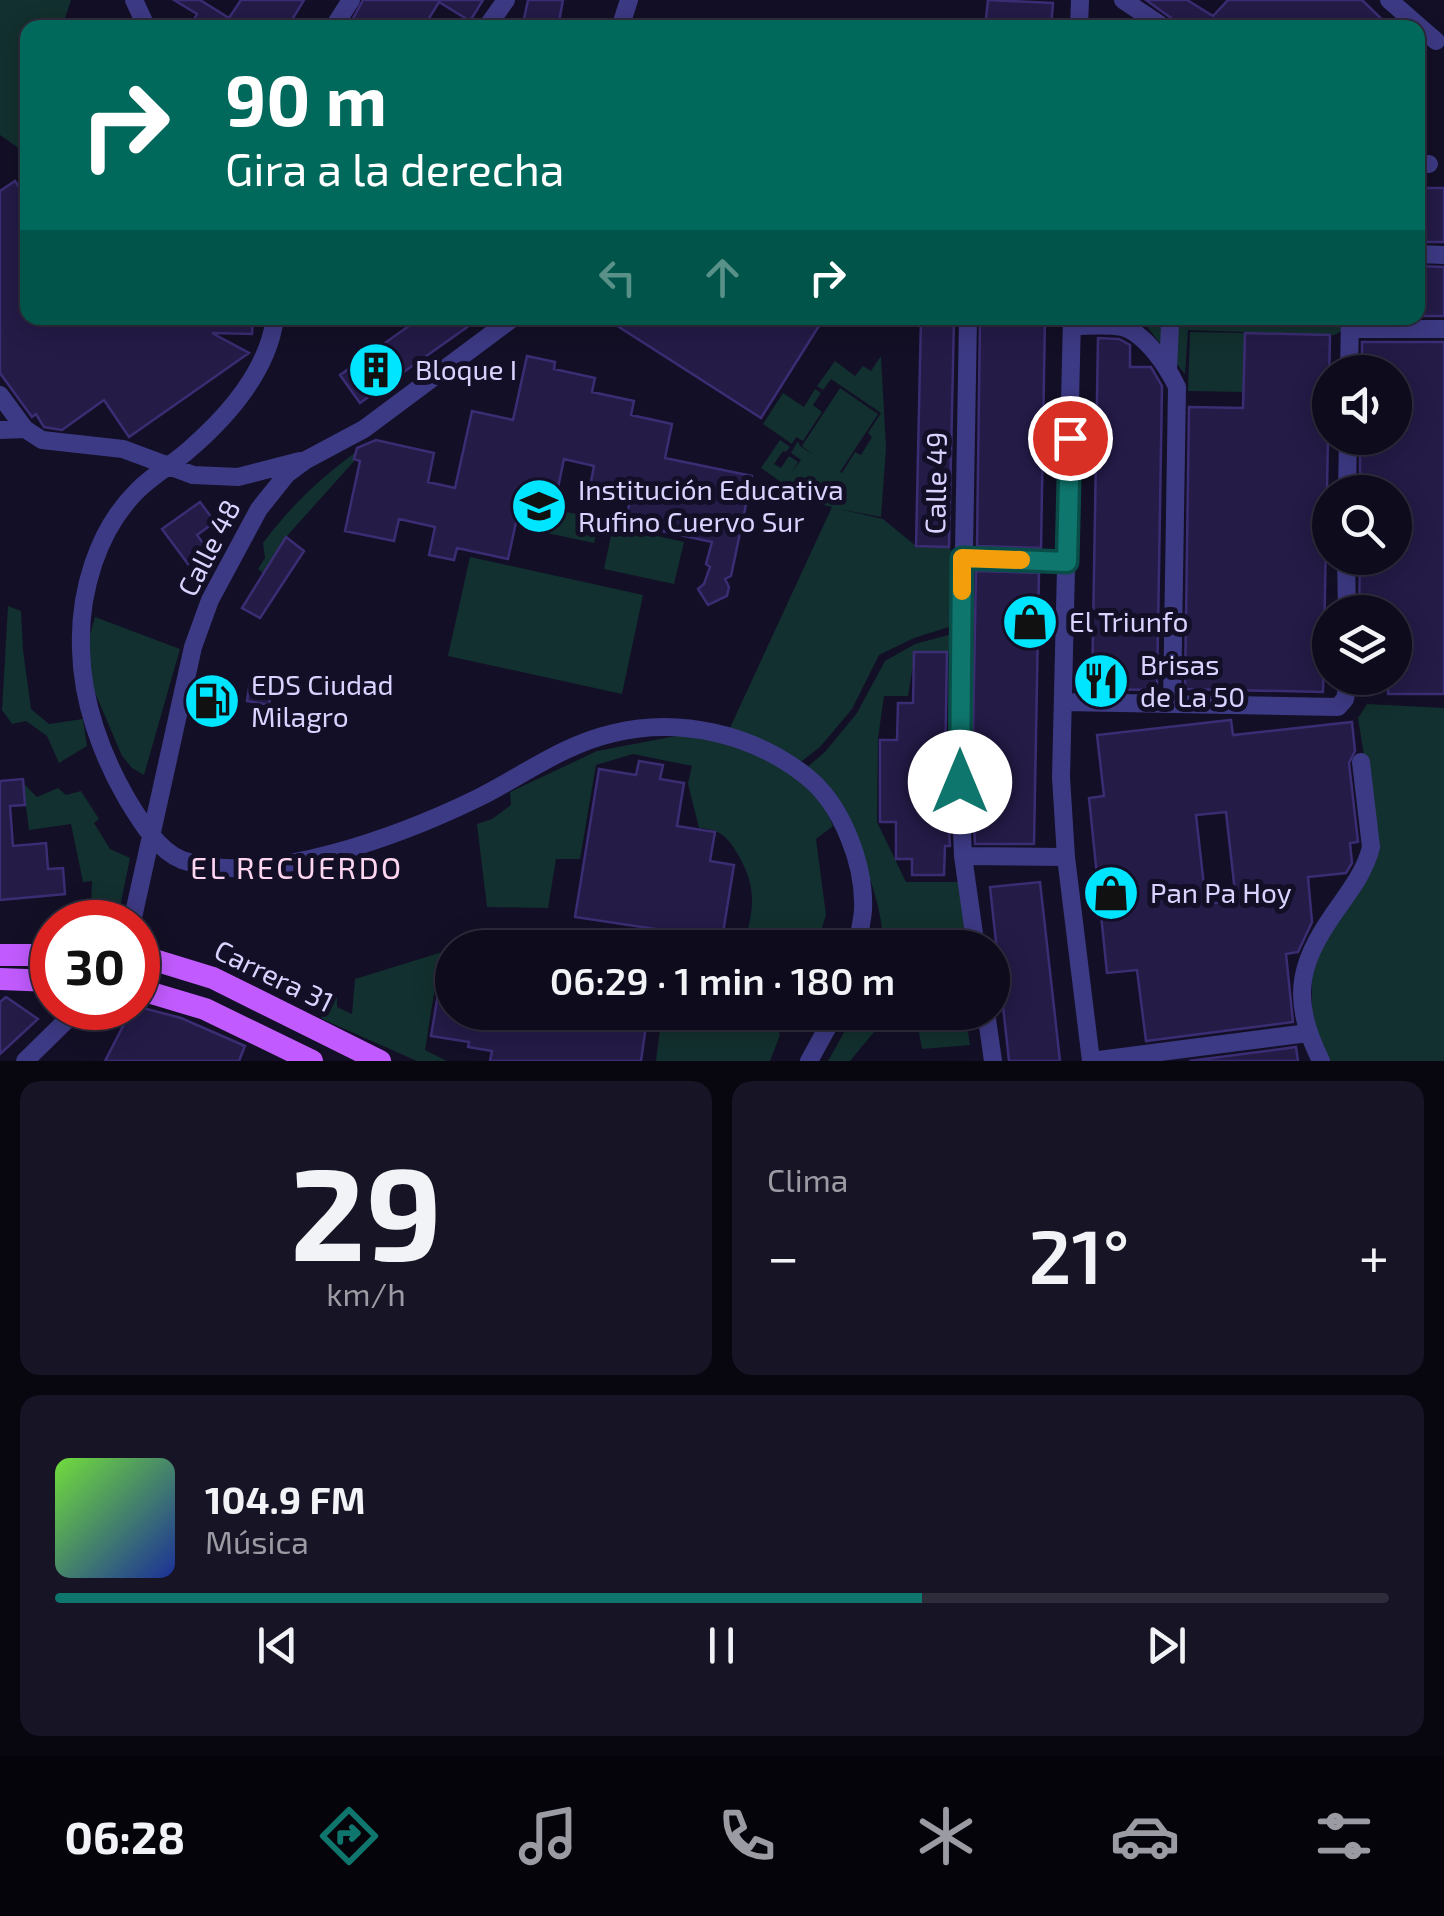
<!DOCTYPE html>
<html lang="es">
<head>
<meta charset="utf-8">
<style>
	:root { --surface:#0e0b1c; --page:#171425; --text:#f1f3f6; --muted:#9b9ba3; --line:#2e2b3b; --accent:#0f766e }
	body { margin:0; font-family:"Exo 2",sans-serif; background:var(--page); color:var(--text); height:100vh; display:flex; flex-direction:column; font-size:38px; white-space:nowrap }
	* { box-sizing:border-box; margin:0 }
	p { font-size:32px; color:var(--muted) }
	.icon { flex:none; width:55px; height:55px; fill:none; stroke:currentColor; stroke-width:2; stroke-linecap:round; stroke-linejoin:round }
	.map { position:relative; height:1061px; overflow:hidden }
	.panel { display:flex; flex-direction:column; gap:20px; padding:20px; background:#08060f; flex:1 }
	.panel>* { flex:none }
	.guide { position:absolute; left:20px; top:20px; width:1405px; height:305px; border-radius:20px; box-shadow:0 5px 25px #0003,0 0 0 2px var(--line); background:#00695c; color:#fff; overflow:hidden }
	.tools { position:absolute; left:1312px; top:355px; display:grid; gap:20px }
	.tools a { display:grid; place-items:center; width:100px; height:100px; border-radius:50%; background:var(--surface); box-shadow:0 5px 25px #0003,0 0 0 2px var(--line); font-size:50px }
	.speed { position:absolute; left:30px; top:900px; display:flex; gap:20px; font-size:50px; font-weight:700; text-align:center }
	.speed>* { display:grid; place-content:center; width:130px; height:130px; border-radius:50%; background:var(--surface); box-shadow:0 5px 25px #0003,0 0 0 2px var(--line); line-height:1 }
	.speed .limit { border:15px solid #d22; background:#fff; color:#111 }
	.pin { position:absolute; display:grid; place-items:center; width:85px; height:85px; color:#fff; margin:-42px; border:5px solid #fff; border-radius:50%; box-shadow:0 2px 10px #0007 }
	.me { position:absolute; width:110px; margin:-55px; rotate:0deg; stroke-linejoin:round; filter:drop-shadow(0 0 8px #0008) }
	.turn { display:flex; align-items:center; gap:35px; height:210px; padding:0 40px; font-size:45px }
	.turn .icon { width:130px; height:130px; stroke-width:2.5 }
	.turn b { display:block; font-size:70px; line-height:85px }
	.lanes { display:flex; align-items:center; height:95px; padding:0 40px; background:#0003; justify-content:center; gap:50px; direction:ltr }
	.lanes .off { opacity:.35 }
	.big { font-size:75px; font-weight:600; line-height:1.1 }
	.panel .card { flex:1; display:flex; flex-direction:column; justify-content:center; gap:15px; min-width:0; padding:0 35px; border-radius:20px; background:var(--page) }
	.panel .dial { align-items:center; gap:0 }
	.dial b { font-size:130px; line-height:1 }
	.song { display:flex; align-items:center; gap:30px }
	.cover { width:120px; height:120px; border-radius:15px; background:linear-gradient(135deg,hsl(100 70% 55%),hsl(230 70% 35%)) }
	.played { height:10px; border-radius:5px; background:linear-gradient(90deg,var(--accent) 65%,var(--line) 65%) }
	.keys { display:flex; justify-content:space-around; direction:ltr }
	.heat { display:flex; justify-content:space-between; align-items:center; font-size:55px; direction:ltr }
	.panel .tiles { flex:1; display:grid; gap:20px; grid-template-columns:1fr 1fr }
	.card:last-child { grid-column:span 2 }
	.trip { position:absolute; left:435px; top:930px; width:575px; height:100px; border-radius:50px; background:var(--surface); box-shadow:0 5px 25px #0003,0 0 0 2px var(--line); font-weight:600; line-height:100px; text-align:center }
	.menu { display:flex; height:160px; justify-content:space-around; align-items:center; background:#06040b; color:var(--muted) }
	.menu .icon { width:70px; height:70px }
	.menu .active { color:var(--accent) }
	.menu b { font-size:45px; color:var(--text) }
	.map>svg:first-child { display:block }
	.green { fill:#12302f }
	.building { fill:#241b47; stroke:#3b2d73; stroke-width:2.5; fill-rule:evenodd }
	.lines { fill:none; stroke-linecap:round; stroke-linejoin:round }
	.minor { stroke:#3d3a85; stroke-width:18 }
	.major { stroke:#c25bff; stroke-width:22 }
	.route-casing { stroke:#0a4d48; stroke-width:25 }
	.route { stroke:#0f766e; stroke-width:18 }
	.slow { stroke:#f59e0b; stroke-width:18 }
	.labels { text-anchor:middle; stroke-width:10; stroke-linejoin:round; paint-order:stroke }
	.poi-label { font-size:28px; fill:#d9d4ff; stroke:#130f26; text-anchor:start }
	.street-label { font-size:28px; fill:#d9d4ff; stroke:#130f26 }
	.neighbourhood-label { font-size:30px; letter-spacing:2.5px; fill:#ffd6f0; stroke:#130f26 }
</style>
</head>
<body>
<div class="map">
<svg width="1444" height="1061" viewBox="0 0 1444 1061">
	<rect width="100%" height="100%" fill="#130f26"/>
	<!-- green -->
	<path class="green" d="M0 0H71L62 27 28 28 27 154 0 135Z
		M1146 318H1342V331L1334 335 1188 330 1185 374 1143 322Z
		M1190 332 1245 333 1244 392 1188 391Z
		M881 356 886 448 881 517 839 509 883 519 916 546 949 547 952 552V626L914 638 879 655 852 709 820 747 798 764 729 730 832 507 808 501 761 468 780 440 790 447 786 452 783 451 774 464 781 468 789 456 798 462 791 473 801 460 791 453 798 441 800 446 814 455 802 446 840 388 878 414 840 472 842 473 855 452 861 455 872 437 868 433 881 413 831 379 823 390 817 386 835 361 855 376 863 366 871 371Z
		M815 389 821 393 813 405 822 412 803 441 796 437 792 444 763 424 783 393 804 407Z
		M356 452V459L286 537 263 573 258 569 265 558 263 543C290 507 320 478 356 452Z
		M552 509 600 519 594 543 547 533Z
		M613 526 684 542 674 584 604 569Z
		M470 557 643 595 622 694 448 656Z
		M8 606 21 611 23 650 31 709 49 724 83 719 87 746 59 763 47 736 26 721 12 724 2 710Z
		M95 617 180 649 144 775 132 768 122 756 90 681 86 649Z
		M952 634 951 653 915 652 908 696H884L878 738 877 822 906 882H964L971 947H884C879 873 847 827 805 769L825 752 857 713 885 661 915 644Z
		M1367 704 1444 708V1061H1330L1323 1050 1312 1015V976L1322 947 1378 842 1358 718Z
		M687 734C748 743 808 763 833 826L816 839 826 915 816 947H743C754 909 758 888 737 853 727 836 719 829 699 828L688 784 692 766 633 754 596 765 580 859H556L548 908 487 907 477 824 492 819 511 805 510 792 597 751Z
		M23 783 37 797 58 788 66 795 81 791 99 819 94 823 110 849 130 858 117 922H65V916L91 907 92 881 83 882 71 824 29 830Z
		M452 949V956H440L425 1050 447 1061H417L322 1019 320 1008 328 1000 337 997V1007L352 1014 355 979Z
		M662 1013H773L780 1035 770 1061H656Z
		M855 1013H965L970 1045 922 1049 917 1021 879 1026 850 1061H828Z"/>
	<!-- building -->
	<path class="building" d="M174 0H200L229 18 241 0H304L287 28H189L197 14Z
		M363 0H483L470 21 439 2 423 28H348Z
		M528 0H563L559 22 552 21 550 28H522Z
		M988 0 1053 3 1051 28H985Z
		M1146 0H1187L1213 16 1228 0H1362L1391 28H1185Z
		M15 181 28 200V318H253L252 334 212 333 249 353 129 437 104 400 62 430 44 427 36 414 32 417 0 373V191Z
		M1418 188H1444V242H1418Z
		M1418 266 1444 267V316H1418Z
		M420 318H480L360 403 340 375Z
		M605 318H824L761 418Z
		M921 318H954L949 547 916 546Z
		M980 318H1045L1041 548 977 546Z
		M1245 333 1330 335 1323 692 1185 689 1189 407 1243 408Z
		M1098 338 1119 339 1130 345V367H1151L1162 386 1157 690 1092 689Z
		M1362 342H1444V694H1388V678H1395V612H1359L1360 560H1395V492H1361L1360 470V438H1395V372H1362Z
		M527 356 555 362 554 369 595 378 592 392 634 401 631 415 672 424 665 458 752 476 731 576 725 579 729 587 727 596 708 605 698 589 704 584 710 567 706 564 712 542 625 523 631 496 590 487 594 466 564 459 555 502 522 495 508 559 457 548 454 560 429 555 435 527 399 519 394 541 345 531 360 461 354 459 357 448 376 440 434 453 428 482 455 488 472 411 513 420Z
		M200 502 215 522 197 535 208 550 188 564 162 529Z
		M286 537 304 551 260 618 242 608Z
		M976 571 1039 573 1034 844H975L972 783Z
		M914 652H947L945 771 950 846H945L944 875H912V859H896V822H880V740H897L898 703H913Z
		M251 676 273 680 269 705 247 701Z
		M1231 720 1233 735 1352 722 1355 751 1349 763 1358 842 1350 843 1352 863 1346 873 1308 877 1312 922 1298 952 1286 954 1293 1022 1146 1041 1137 970 1107 973 1089 798 1104 796 1097 735ZM1226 812 1236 901 1206 904 1196 815Z
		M639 761 663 765 660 779 684 783 677 826 715 832 710 861 734 865 722 939 575 917 599 769 636 775Z
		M23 779 25 805 10 806 13 846 46 843 48 869 63 868 65 894 0 900V781Z
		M1040 882 1060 1061H1009L990 887Z
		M445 952 452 953V1012H648L641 1061H490L492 1051 468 1047 469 1042 431 1036Z
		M6 997 38 1019 0 1054V1002Z
		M124 1008H143L181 1018 245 1046 239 1061H105L123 1026 117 1023Z
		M1296 1047 1298 1061H1189Z"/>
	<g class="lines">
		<!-- minor -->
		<path class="minor" d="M134 0 147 28
			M1123 0 1165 28
			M1389 0 1436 41
			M333 28 351 0
			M486 28 506 0
			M620 28 629 0
			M1079 28 1080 0
			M1418 164H1429
			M1418 254 1444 255
			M275 318C268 370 230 414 191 448 175 463 154 474 138 490 97 530 79 593 81 649 82 701 101 754 127 799 139 819 158 851 182 860 262 889 404 834 478 798 524 775 562 745 614 733 680 717 753 734 806 776 842 804 865 865 863 910 862 923 859 935 856 948
			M968 318 960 783 963 856 976 948
			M1072 318 1061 777 1066 857 1091 1061 1308 1033
			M1166 318 1170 326 1168 369
			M1072 326C1088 326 1106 324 1122 327 1145 333 1167 366 1177 387L1172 704
			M1350 329H1444
			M1349 372 1350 318
			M0 395 25 429 42 440 123 449 193 475 238 477 300 461
			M0 430 25 429
			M1347 492 1348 438
			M962 558 1067 562
			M1346 558 1347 612
			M1063 702 1338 707 1345 699 1349 678
			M963 856 1066 857
			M132 922 193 647 210 600 259 509 287 474 306 460 364 429 513 318
			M986 1012 993 1061
			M25 1061 79 1008
			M809 1061 836 1012
			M1321 1061C1288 994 1300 960 1342 902 1354 885 1366 868 1371 847L1361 762"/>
		<!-- major -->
		<path class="major" d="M0 955H52
			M138 955 213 978 380 1061
			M0 979 52 981
			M138 989 205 1009 312 1061"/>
	</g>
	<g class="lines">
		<!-- route casing -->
		<g class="route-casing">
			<path id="route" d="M960 782 962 558 1067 562 1070 438"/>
		</g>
		<!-- route -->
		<use href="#route" class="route"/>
		<!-- slow -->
		<path class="slow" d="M962 591V558L1021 560"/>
	</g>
	<!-- icons -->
	<defs>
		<g id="building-disc" transform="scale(2.875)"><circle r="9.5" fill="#00e5ff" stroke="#130f26"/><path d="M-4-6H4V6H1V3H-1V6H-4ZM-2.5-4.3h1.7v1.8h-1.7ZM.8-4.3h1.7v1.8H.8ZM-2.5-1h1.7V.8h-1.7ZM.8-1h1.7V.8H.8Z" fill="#111"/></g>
		<g id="university-disc" transform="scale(2.875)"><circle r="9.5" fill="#00e5ff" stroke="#130f26"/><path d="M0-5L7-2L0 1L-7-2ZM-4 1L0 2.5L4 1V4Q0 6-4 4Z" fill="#111"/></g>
		<g id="shop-disc" transform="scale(2.875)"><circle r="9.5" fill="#00e5ff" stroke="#130f26"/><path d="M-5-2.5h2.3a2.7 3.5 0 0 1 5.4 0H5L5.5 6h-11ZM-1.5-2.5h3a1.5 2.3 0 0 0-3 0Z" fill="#111"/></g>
		<g id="restaurant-disc" transform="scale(2.875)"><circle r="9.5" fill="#00e5ff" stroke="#130f26"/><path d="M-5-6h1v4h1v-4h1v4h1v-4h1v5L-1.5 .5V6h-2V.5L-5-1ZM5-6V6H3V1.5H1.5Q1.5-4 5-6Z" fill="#111"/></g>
		<g id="fuel-disc" transform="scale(2.875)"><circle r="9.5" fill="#00e5ff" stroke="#130f26"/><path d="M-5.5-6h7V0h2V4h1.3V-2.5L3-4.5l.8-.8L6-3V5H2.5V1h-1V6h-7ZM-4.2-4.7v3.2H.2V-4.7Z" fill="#111"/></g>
	</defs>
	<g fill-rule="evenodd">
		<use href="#building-disc" x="376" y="370"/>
		<use href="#university-disc" x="539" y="506"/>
		<use href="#shop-disc" x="1030" y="622"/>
		<use href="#restaurant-disc" x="1101" y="681"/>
		<use href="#fuel-disc" x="212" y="701"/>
		<use href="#shop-disc" x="1111" y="893"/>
	</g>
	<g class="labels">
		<!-- poi labels -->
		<g class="poi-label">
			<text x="415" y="380">Bloque I</text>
			<text x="578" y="500">Institución Educativa<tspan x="578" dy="32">Rufino Cuervo Sur</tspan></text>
			<text x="1069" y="632">El Triunfo</text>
			<text x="1140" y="675">Brisas<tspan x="1140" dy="32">de La 50</tspan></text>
			<text x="251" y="695">EDS Ciudad<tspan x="251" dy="32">Milagro</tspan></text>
			<text x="1150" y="903">Pan Pa Hoy</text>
		</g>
		<!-- street labels -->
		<g class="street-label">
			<text transform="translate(936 483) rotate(-89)" y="10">Calle 49</text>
			<text transform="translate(209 548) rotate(-63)" y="10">Calle 48</text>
			<text transform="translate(274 976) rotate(26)" y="10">Carrera 31</text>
		</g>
		<!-- neighbourhood labels -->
		<g class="neighbourhood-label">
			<text x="297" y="879">EL RECUERDO</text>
		</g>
	</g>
</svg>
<div class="tools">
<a><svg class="icon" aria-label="sound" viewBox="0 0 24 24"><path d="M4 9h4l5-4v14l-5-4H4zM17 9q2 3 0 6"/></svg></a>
<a><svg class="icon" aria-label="search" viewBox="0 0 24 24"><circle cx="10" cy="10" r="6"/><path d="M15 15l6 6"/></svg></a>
<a><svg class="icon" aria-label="layers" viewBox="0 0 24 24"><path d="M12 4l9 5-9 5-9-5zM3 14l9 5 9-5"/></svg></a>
</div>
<div class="speed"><div class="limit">30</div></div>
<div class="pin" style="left:1070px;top:438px;background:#d93025"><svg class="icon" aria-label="arrive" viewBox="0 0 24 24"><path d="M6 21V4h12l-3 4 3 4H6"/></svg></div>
<svg class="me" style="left:960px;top:782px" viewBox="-20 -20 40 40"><circle r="19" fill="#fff"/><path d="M0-13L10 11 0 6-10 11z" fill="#0f766e"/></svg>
<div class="trip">06:29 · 1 min · 180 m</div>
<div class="guide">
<div class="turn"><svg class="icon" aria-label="right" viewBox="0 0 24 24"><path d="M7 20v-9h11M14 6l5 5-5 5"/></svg><div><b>90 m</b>Gira a la derecha</div></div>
<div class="lanes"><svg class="icon off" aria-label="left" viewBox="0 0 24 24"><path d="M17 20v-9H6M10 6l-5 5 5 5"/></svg><svg class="icon off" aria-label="ahead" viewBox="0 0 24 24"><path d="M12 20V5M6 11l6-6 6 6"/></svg><svg class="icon" aria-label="right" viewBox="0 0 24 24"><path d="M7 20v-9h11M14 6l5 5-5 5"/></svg></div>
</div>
</div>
<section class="panel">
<div class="tiles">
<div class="card dial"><b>29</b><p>km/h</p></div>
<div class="card"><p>Clima</p>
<div class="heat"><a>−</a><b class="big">21°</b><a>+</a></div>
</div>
<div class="card">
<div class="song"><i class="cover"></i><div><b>104.9 FM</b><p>Música</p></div></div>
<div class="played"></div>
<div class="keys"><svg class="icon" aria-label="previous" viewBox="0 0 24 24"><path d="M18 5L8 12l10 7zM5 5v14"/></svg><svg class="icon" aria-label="pause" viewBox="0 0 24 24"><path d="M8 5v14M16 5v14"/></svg><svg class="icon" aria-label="next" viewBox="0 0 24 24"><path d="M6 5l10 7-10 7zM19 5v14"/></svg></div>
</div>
</div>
</section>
<nav class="menu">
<b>06:28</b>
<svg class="icon active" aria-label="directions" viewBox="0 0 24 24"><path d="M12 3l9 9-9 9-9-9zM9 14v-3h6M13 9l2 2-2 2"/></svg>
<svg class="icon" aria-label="music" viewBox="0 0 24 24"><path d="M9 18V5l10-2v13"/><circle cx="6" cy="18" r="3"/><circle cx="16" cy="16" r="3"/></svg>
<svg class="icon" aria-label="phone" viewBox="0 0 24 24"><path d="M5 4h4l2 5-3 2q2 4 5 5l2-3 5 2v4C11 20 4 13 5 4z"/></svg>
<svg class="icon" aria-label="climate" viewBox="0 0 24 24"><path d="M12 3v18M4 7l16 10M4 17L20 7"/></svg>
<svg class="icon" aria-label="car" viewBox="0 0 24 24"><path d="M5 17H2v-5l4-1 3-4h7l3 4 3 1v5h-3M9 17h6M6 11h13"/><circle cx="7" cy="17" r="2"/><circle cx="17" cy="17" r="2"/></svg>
<svg class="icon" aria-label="filters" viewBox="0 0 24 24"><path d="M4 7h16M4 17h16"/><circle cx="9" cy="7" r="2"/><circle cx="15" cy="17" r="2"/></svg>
</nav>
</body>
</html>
